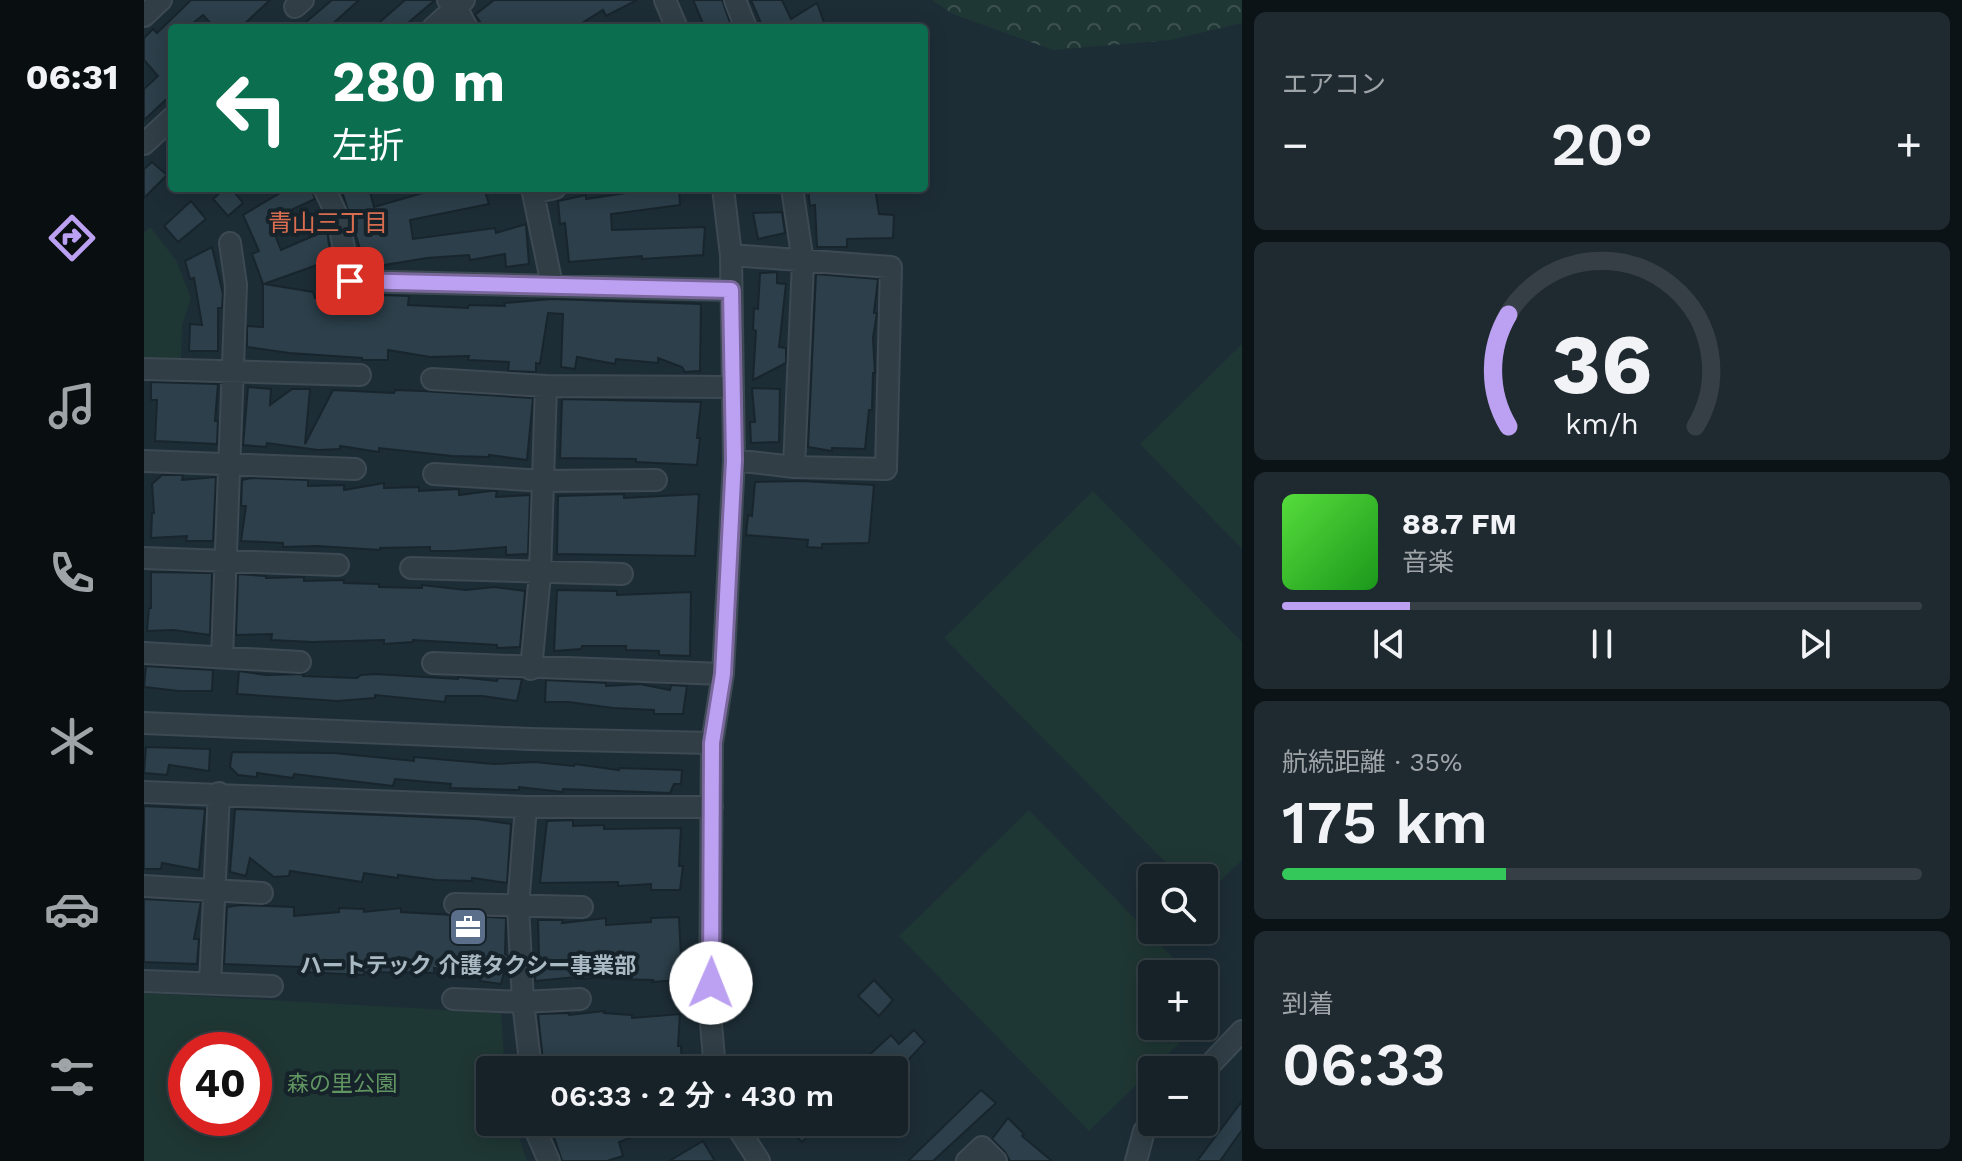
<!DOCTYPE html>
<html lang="ja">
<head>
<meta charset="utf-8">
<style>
	:root { --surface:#162228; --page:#1f2a30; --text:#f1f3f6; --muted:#9ea4a8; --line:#353f45; --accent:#bca0f2 }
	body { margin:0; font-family:"Work Sans","Noto Sans JP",sans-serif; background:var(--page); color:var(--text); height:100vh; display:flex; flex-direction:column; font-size:30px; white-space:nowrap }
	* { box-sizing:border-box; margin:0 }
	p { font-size:26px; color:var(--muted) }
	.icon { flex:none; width:44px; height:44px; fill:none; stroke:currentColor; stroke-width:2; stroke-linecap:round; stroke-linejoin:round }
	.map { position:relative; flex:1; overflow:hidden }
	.details { display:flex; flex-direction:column; gap:12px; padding:12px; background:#0c1316; width:720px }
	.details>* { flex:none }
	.top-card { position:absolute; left:24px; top:24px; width:760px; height:168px; border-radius:8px; box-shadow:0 4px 20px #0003,0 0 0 2px var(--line); background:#0b6e4f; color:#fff; overflow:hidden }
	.fabs { position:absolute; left:994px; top:864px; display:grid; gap:16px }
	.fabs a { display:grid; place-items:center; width:80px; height:80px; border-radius:8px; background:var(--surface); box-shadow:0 4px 20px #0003,0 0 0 2px var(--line); font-size:40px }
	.speed { position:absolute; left:24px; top:1032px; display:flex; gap:16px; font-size:40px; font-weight:700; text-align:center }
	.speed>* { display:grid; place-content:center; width:104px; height:104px; border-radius:50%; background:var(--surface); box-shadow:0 4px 20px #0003,0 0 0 2px var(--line); line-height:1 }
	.speed .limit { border:12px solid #d22; background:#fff; color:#111 }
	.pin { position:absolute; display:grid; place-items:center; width:68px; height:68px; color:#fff; margin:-34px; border-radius:16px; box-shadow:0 4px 12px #0006 }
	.me { position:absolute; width:88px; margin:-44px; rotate:1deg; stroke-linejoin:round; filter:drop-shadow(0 0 6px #0008) }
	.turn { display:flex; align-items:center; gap:28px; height:168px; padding:0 32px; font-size:36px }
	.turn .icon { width:104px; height:104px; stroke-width:2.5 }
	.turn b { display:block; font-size:56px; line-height:68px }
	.big { font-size:60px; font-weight:600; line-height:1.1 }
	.details .tile { flex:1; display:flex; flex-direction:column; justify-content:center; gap:12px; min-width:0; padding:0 28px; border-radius:12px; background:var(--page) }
	.details .dial { align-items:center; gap:0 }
	.dial svg { height:208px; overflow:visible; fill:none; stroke:var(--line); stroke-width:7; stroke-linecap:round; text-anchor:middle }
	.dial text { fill:var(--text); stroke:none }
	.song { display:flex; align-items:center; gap:24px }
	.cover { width:96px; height:96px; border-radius:12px; background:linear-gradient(135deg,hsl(110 70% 55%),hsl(120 70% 35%)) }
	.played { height:8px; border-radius:4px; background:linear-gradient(90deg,var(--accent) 20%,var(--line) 20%) }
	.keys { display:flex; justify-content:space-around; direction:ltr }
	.heat { display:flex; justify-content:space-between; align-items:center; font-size:44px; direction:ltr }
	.charge { height:12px; border-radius:6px; background:linear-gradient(90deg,#34c759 35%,var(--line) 0) }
	.trip { position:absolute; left:332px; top:1056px; width:432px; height:80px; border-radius:8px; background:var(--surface); box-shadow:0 4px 20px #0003,0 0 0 2px var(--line); font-weight:600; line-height:80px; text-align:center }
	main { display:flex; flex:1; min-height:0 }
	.tabs { display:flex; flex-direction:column; width:144px; justify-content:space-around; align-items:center; background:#090e10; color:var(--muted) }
	.tabs .icon { width:56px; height:56px }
	.tabs .selected { color:var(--accent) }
	.tabs b { font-size:36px; color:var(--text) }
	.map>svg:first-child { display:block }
	.forest { fill:url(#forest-crowns) }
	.park { fill:#1f3734; fill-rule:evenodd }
	.building { fill:#2c3f4a; stroke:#18252d; stroke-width:2 }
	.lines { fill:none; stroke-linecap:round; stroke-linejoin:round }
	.minor-casing { stroke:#3d4a53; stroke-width:24 }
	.minor { stroke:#313e46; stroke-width:20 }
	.route-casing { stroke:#7a689d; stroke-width:20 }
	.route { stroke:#bca0f2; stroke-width:14 }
	.labels { text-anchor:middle; stroke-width:8; stroke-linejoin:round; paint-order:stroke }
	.poi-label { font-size:22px; font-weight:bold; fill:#aabac4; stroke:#17232a }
	.park-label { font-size:22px; fill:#619562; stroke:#17232a }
	.neighbourhood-label { font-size:24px; fill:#d96d50; stroke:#17232a }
</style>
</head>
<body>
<main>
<nav class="tabs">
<b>06:31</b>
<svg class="icon selected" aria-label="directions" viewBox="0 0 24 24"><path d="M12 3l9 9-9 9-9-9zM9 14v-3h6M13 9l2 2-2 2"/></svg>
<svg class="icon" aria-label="music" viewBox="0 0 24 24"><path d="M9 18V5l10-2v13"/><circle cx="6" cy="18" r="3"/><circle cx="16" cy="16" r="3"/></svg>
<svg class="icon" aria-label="phone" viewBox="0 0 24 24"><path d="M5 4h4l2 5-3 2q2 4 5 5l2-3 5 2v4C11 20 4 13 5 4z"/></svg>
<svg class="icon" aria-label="climate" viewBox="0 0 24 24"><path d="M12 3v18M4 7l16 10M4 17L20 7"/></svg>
<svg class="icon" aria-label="car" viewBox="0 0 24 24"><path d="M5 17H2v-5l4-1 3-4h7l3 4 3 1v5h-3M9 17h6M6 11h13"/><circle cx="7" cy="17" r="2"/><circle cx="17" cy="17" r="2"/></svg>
<svg class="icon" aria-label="filters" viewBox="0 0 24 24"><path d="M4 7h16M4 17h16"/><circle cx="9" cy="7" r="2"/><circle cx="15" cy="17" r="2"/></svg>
</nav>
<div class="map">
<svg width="1098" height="1161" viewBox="0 0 1098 1161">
	<defs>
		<pattern id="forest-crowns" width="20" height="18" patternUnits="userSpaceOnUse" patternTransform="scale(2)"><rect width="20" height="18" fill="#1f3734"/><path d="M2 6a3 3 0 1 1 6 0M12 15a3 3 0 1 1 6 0" fill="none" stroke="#3d5250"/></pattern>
	</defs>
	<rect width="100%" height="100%" fill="#1d2d36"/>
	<!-- forest -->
	<path class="forest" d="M788 0H1098V23L1026 40 909 50 809 14Z"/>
	<!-- park -->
	<path class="park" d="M6 227 32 260 47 298 38 326 37 361 0 359V233Z
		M1098 344V549L996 444Z
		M949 491 1098 642V860L1060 897V878H1037L800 638Z
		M885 810 1045 974H1008V1026H1053L945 1131 755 936Z
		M0 993 357 1013 361 1070H346V1122H370L383 1161H0ZM110 1050V1118H42V1050Z"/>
	<!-- building -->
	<path class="building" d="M47 0H126L96 28H71L59 15 43 28H28V94L0 120V89L14 76 0 60V38L9 29 13 33Z
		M188 0H215L184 28H155Z
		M261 0H291L258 28H229Z
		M350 0H493L462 16 459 10 430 28H341L331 15Z
		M549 0H578L588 28H561Z
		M607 0H638L647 19 673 3 682 28H619Z
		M8 162 23 175 0 198V169Z
		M81 188H87L99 203 84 216 69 199Z
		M135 188H167L171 199 134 216 136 220 127 224 137 250 183 230 187 260 120 284 169 292 171 298 237 300 238 295 265 296 264 305 324 308 325 305 361 306 360 303 408 299 557 304 556 371 541 372 538 367 514 358V363L472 359 471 364 433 357 431 369 417 367 419 314 404 313 396 364 392 363V372L364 371 365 362 324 360 325 356 286 357 244 350V360H218V358L145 353 103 347V326L119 327V284L108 254 115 251 99 215 136 193Z
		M197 188H225L230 207 296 188H340L345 204 266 220 269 239 351 228 352 233 382 224 385 264 362 267 361 254 326 260 325 255 283 258 222 268Z
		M489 188H535L536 205 467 214 468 230 561 227 559 255 498 259V256L425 262 421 223 416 224 414 201 442 195V199L489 192Z
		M664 188H731L735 214 750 215 749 238 703 239V247H673L671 205 666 206Z
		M47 201 62 219 34 242 20 226Z
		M638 212 641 233 614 239 609 213Z
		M68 247 79 294 78 308H74V351H45L46 324 58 325 50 278 46 279 41 261Z
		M633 272V283L642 284 635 347 642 348V363L609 380 612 331 609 329 610 308 614 309 616 273Z
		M672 274 734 279 730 313H733L729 338 731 373H729L728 410H725L721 449 688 448V451L664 447Z
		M7 382 74 384 71 421H74L73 444 11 441 13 400H7Z
		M104 387 127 389 126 405 148 389H166L161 444 189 390 250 393 251 390 279 391 389 398 383 460 345 455V457L308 456 235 448V452L196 446V449L174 450 123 443 122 447 99 445Z
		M608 388 636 389 635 442 607 443 606 422H611Z
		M418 399 557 402 553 438H556L553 465 492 462V459L416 458Z
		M18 475H39L38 480 72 477 69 541H42L43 536 7 538 8 513H10L8 484Z
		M107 478 164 480V486L200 485V490L240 483V488L275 487V491L315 489V495L346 491H353L352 497 386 495 384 554 362 555V547L310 551H286V547L236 548V550L173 546 139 547V543L97 541 102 506H97L98 480Z
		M658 481 730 485 725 543 678 544V548L663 547 664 540 602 535 604 515 608 516 611 482Z
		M480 494V498L555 494 551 556 413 554 414 496Z
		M7 572 68 573 66 635 29 630 3 631 5 608H7Z
		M94 574 122 576V578L160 577V581L200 580V583L235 584V587L278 588V585L322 590 350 587 381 591 376 647 353 648V645L269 640V642L240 644V640L168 642 127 640 128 634 92 635Z
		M413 590 473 591V595L547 592 546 656 515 655V651L482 650V646H438L437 649 410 651Z
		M2 666 69 670 68 691H35L0 687Z
		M95 671 122 675 160 674 159 676 213 678 217 675 231 674 314 679V677L353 681 354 678 378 679 373 701 338 696H302L301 702 231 695V698L193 701 93 694Z
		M402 680 462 683V686L496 684 526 690 527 685 543 686 539 714H510V710L469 708 424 702H401Z
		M2 747 66 749 65 771 25 765 23 775 0 773Z
		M88 752 190 753 270 761V757L350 764 391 762 430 766 431 764 475 770V768L538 770 537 784H530L526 793 419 789V792L375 787V790L306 788 307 784 251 779 249 786 150 774 149 778 113 773V777L94 775 86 767Z
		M0 806 61 809 55 870 18 863 17 869H0Z
		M91 809 332 819 367 824 363 883 328 878V881L292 880 254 875V878L220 873 218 882 146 871 145 876 130 877 106 858 102 876 86 872Z
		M429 820V826L460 825V829L537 828 535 866H539L536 890H507V884L474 886V882L396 883 403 821Z
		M0 899 57 902 50 939H55L53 964 0 962Z
		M96 905 150 907V916L195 912V908L220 909V912L257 908V912L362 918 361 954 364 956 357 984 336 981 337 975 290 968V973L220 972V975L158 972V967L80 964 83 907Z
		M535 917 537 957 534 980 508 982 509 980 467 979V977L432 979V977L391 981 393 956H395L394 920H419L418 923 462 918V925L507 922V918Z
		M730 980 749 1000 735 1016 714 996Z
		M461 1011 460 1013 488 1015V1018L536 1014 534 1046H537L538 1067 509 1070H503V1066L468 1070H400L394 1014 425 1013V1015Z
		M770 1030 781 1042 755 1070H709L747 1035 755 1044Z
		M837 1090 852 1103 789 1161H764Z
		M1098 1101V1130L1076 1161H1053Z
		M864 1118 880 1134 878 1136 908 1161H866L861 1152 848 1139Z
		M405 1122H523L524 1123 475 1142 479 1156 463 1161H418Z
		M654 1122H679L658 1142 646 1130Z
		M559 1141 571 1161H525Z"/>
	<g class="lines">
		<!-- minor casing -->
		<g class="minor-casing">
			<path id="minor" d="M304 0 312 7 323 28
				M521 0 533 28
				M591 0 602 28
				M151 7 159 0
				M0 16 17 0
				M289 28 320 0
				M0 144 28 118
				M180 188 194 217 206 281 587 290
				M388 188 408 285
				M648 188 659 262 650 467
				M389 193 411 188
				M587 255 747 267 742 469 650 467 590 460
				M0 369 216 375
				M288 379 402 386 589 387
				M0 461 211 469
				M290 474 400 481 512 480
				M0 558 194 565
				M267 568 478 574
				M0 653 156 662
				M78 657 92 285 86 243
				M289 663 579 674
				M387 669 396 574 402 386
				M0 723 386 739 568 743
				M0 792 382 807H568
				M382 807 374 906 379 1002 387 1070
				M0 886 118 893
				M311 904 438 907
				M0 981 128 986
				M66 984 75 793
				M309 999 379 1002 436 999
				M571 1070 566 1012 568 743 579 674 590 460 587 255 579 188
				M1060 1071 1098 1031
				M391 1122V1129L405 1161
				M590 1122 615 1161
				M823 1161 838 1147 852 1161
				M992 1161 1000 1131 1009 1122"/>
		</g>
		<!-- minor -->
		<use href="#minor" class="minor"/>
	</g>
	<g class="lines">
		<!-- route casing -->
		<g class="route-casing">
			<path id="route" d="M206 281 587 290 590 460 579 674 568 743 567 983"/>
		</g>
		<!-- route -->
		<use href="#route" class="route"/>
	</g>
	<!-- icons -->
	<defs>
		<g id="office-square" transform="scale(2)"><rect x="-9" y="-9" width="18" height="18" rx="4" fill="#5c6f8a" stroke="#17232a"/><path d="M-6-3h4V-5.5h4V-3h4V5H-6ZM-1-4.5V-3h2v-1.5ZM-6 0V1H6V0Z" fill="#fff"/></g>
	</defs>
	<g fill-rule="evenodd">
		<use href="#office-square" x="324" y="927"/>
	</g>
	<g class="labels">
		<!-- poi labels -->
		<g class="poi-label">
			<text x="324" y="973">ハートテック 介護タクシー事業部</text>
		</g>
		<!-- park labels -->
		<g class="park-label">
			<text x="198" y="1091">森の里公園</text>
		</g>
		<!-- neighbourhood labels -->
		<g class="neighbourhood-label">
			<text x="184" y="231">青山三丁目</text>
		</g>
	</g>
</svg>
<div class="fabs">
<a><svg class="icon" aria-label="search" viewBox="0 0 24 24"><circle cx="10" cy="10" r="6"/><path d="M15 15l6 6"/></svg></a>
<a>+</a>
<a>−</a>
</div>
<div class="speed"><div class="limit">40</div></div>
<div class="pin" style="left:206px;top:281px;background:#d93025"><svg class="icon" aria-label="arrive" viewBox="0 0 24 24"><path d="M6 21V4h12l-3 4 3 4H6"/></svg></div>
<svg class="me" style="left:567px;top:983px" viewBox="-20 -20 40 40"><circle r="19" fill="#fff"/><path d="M0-13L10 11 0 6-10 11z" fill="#bca0f2"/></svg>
<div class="trip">06:33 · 2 分 · 430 m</div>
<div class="top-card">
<div class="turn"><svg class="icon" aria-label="left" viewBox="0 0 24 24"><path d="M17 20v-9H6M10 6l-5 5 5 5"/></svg><div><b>280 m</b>左折</div></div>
</div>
</div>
<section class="details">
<div class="tile"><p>エアコン</p>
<div class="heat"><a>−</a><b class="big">20°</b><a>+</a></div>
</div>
<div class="tile dial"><svg viewBox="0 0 100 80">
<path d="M14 69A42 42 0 1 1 86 69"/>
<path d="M14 69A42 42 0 0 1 14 26" stroke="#bca0f2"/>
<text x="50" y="56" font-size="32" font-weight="700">36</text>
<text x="50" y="72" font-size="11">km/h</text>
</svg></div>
<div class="tile">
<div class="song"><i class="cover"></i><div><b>88.7 FM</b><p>音楽</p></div></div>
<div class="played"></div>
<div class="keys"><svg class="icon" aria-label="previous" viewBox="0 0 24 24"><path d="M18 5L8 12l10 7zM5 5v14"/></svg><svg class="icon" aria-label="pause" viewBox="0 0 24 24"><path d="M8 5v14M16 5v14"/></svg><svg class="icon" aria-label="next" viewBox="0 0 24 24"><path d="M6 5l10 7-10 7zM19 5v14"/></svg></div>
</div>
<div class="tile"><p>航続距離 · 35%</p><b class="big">175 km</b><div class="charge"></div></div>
<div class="tile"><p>到着</p><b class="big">06:33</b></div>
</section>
</main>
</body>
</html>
